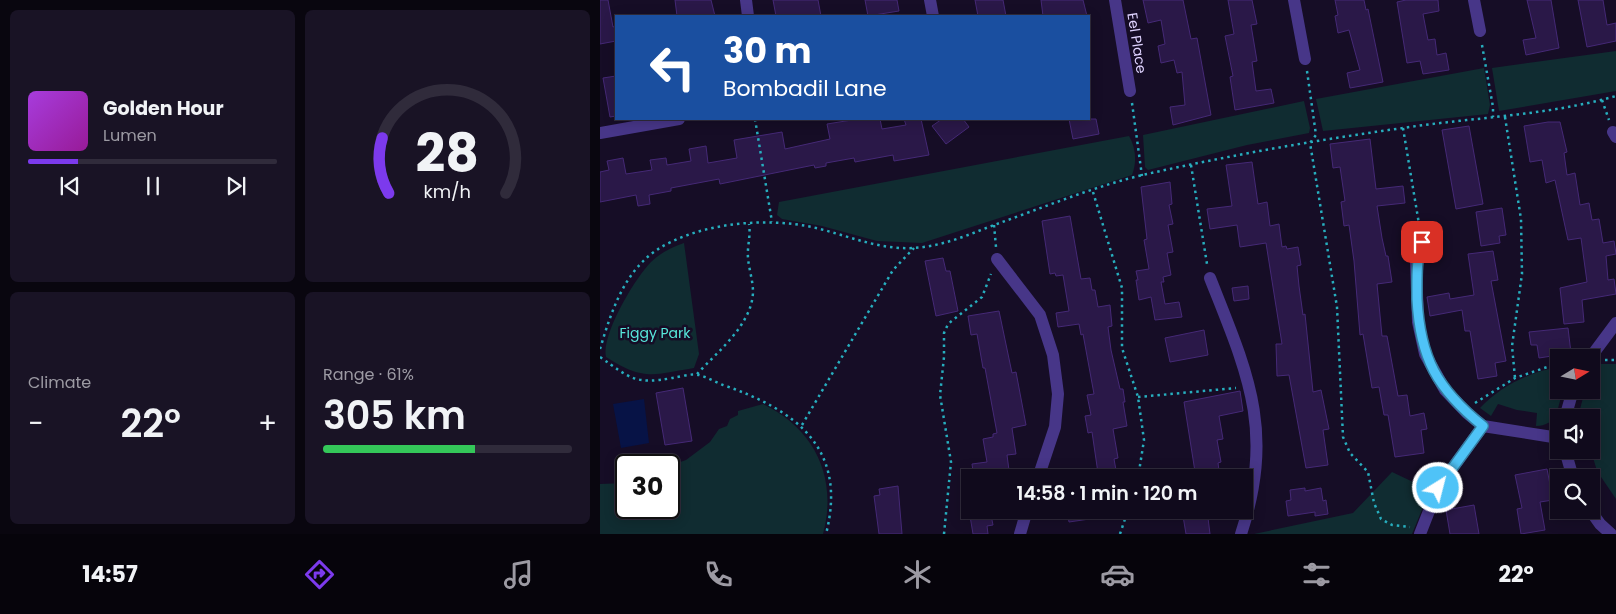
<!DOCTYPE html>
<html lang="en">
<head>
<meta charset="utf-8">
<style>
	:root { --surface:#100a1c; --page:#191325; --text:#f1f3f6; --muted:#9c9aa3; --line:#302b3b; --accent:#7c3aed }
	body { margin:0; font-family:Poppins,sans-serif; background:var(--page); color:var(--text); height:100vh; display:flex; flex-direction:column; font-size:19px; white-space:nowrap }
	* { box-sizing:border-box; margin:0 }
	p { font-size:16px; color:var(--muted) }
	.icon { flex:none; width:28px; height:28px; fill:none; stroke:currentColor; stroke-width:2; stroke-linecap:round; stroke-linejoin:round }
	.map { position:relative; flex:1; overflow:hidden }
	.details { display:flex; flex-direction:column; gap:10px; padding:10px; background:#09060f; width:600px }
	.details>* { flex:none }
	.guide { position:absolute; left:15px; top:15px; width:475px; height:105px; border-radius:0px; box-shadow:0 2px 12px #0003,0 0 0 1px var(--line); background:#1a4fa0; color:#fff; overflow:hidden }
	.needle { width:32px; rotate:80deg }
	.buttons { position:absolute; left:950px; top:349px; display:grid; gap:10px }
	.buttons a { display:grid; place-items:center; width:50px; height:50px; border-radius:0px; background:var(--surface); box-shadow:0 2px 12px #0003,0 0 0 1px var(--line); font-size:25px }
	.speed { position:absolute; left:15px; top:454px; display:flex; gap:10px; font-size:25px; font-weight:700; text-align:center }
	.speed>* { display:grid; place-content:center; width:65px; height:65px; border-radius:50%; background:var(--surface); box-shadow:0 2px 12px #0003,0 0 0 1px var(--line); line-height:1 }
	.speed .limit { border:2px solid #111; border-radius:8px; background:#fff; color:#111 }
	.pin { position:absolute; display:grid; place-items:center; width:42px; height:42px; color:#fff; margin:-21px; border-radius:10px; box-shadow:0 2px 8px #0006 }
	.me { position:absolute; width:55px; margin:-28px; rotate:36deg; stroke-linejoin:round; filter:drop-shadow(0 0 4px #0008) }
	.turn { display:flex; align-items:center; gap:18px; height:105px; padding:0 25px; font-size:22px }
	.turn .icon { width:65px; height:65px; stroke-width:2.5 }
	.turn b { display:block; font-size:35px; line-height:42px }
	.big { font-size:38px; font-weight:600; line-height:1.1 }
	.details .card { flex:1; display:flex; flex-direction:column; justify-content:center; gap:8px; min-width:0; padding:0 18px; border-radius:8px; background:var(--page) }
	.details .dial { align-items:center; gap:0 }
	.dial svg { height:130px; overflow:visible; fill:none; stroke:var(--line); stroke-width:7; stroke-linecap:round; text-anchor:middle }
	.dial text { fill:var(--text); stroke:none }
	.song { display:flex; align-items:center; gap:15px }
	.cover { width:60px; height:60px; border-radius:8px; background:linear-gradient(135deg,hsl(280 70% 55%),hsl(300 70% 35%)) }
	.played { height:5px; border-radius:2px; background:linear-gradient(90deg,var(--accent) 20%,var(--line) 20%) }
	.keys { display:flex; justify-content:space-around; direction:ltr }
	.heat { display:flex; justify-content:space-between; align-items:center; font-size:28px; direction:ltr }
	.charge { height:8px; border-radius:4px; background:linear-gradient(90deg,#34c759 61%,var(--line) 0) }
	.details .tiles { flex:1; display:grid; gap:10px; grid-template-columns:repeat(2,1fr) }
	.trip { position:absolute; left:361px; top:469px; width:292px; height:50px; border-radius:0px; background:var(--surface); box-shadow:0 2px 12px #0003,0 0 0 1px var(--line); font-weight:600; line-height:50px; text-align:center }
	.dock { display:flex; height:80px; justify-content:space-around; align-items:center; background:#06040b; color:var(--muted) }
	.dock .icon { width:35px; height:35px }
	.dock .on { color:var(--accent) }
	.dock b { font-size:22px; color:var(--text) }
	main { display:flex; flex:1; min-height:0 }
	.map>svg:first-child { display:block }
	.green { fill:#102c31 }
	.water { fill:#071346 }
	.building { fill:#2a1848; stroke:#452976 }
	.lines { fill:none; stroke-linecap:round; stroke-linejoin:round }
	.path { stroke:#27aebe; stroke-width:2.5; stroke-dasharray:2.5 4; stroke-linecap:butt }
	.street { stroke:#473688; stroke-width:12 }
	.route-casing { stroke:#337fa1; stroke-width:12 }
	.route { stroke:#4fc3f7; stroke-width:9 }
	.labels { text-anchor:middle; stroke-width:5; stroke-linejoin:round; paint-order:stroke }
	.street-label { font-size:14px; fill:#dfd3ff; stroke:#160d26 }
	.park-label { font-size:14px; fill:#57e7db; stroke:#160d26 }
</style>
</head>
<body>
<main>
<section class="details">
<div class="tiles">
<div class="card">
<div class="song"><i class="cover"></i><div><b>Golden Hour</b><p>Lumen</p></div></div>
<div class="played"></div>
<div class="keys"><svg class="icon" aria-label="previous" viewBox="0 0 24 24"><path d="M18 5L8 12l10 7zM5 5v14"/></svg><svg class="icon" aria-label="pause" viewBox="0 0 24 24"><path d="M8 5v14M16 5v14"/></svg><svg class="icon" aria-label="next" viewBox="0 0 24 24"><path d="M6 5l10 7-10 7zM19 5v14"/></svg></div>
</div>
<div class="card dial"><svg viewBox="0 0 100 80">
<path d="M14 69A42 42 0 1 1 86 69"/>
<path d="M14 69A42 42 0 0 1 10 35" stroke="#7c3aed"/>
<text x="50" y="56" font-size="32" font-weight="700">28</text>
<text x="50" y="72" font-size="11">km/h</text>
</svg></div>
<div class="card"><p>Climate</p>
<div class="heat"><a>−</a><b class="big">22°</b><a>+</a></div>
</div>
<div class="card"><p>Range · 61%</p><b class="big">305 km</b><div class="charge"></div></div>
</div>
</section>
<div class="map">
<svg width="1016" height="534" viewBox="0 0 1016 534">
	<rect width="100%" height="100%" fill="#160d26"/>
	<!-- green -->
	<path class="green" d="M1016 51V91L899 111 892 68Z
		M884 68 890 105 888 114 723 131 716 99Z
		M704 101 710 128 709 133 647 145 548 170 545 167 543 135Z
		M529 136C536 148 537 162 532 175L322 243 277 241 222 226 182 219 177 215 179 202Z
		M84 243 99 354 94 368C52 375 44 381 6 357 1 335 35 278 51 262 60 253 72 247 84 243Z
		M999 364H1016V499L997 471 992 454 980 456 979 450H991V418L978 417 985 390H991V377Z
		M959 367V390H963C957 408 959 425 936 426L937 413 917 410 898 404 891 416 880 408C901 386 929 372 959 367Z
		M163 404C215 429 238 478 223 534H0V484L26 483V508H69V466L86 460 110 442 119 429 127 426 130 419 138 415V411Z
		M792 472 830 490 812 534H654L753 513Z"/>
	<!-- water -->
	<path class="water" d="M44 399 49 443 21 448 13 404Z"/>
	<!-- building -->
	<path class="building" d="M0 0H8L13 27 16 26V41L0 44Z
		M75 0H111L115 16H77Z
		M173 0H218L221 16H176Z
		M265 0H297L299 11 268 16Z
		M375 0H403L406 16H378Z
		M441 0H483L487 16H443Z
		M543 0H583L591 39 597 38 611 115 573 125 570 107 585 105 582 72 577 73 574 60 561 63 558 46 565 44 561 20 548 23Z
		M628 0H652L657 24 651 25 657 61 652 62 656 91 671 89 674 103 635 110 630 77 633 76 625 36 634 34Z
		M735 0H764L766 10 768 9 783 82 750 88 747 73 760 70 749 30 738 33 735 16 738 15Z
		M806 0H838L839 11 823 14 828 40 835 39 837 55 846 53 849 70 823 74 820 61 807 63 797 2Z
		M927 0H951L959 48 926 55 923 40 936 38Z
		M978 0H1003L1007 25 1016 23V41L987 47Z
		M16 76V116L10 117 3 78Z
		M258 119H280L282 129 306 125 304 119H321L329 155 294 161 293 155 255 162 254 158 226 163V166L215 168 214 165 120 184 119 179 71 188V191L49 195 50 204 38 206 36 195 0 202V172L9 170 7 161 23 158 26 174 52 170 50 160 66 158 67 165 91 161 89 149 106 146 108 163 137 158 134 140 182 132 185 149 230 139 227 124Z
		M342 119H363L369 127 346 144 332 126Z
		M469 119H496L499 134 473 139Z
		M948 122H960L967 152 964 153 967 175 975 173 980 205 989 203 992 220 999 219 1003 243 1014 241 1016 254 1006 256 1008 280 1014 279 1016 294 982 300 984 322 964 324 960 288 987 282 981 238 968 240 955 180 946 183 942 160 930 162 924 126Z
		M869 126 883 204 856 209 842 130Z
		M770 139 776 189 803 186 805 203 777 206 782 238 786 256H788L792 282 777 284 782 336H787L798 396 807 395 810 416 824 413 827 429 821 430 824 453 795 457 788 415H784L779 387 772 388 763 334 760 335 754 261 749 225 744 226 741 202 745 201 740 167 733 168 730 144Z
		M652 162 658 204 667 202 670 226 679 224 682 247 686 246 687 249 698 247 701 265 697 266 699 286 703 315 705 314 713 392 721 390 729 429 723 430 728 465 706 468 689 375 677 376 676 344H682L666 243 640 247 637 225 610 229 607 209 632 206 626 165Z
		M570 182 572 204 569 205 573 224 568 225 573 252 567 253 571 275 563 277 564 282H561L565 304 579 302 582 317 555 320 551 297 539 300 536 280H538L536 271 549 269 544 240 547 239 541 187Z
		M902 208 906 235 899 236 900 243 881 246 876 212Z
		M470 216 481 279 490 278 492 290H495L498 307 510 305 512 326 508 327 511 350 520 389H523L525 402H523L527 426 513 429 518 458 514 459 516 470 498 473 492 432 488 433 485 416 491 415 487 395 494 394 483 334 481 335 479 324 458 327 456 313 469 311 463 275 456 276 455 273 450 274 442 221Z
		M893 251 898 280 891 281 906 361 895 363 897 376 878 379 870 331H865L862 310 830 316 827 297 849 293 850 299 874 295 868 254Z
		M343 258 346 271H350L358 311 336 316 325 261Z
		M648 286 649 299 634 301 632 288Z
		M399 311 412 373 416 372 426 425 412 428 416 454 407 455 410 478H374L372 464 387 462 383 439 393 437V434L397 433 385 368H383L377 334 371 335 368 316Z
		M968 328 971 353 939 358 937 345H931L929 332Z
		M604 330 608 355 570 362 565 338Z
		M83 388 92 441 65 445 56 393Z
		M640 391 643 411 619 416 623 439 617 440 621 462 618 463 620 478H596L584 402Z
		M947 469 953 500 940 502 945 530 921 534 917 509 922 508 915 475Z
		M298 486 302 534H279L274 496 280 495 279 489Z
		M705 488V491L721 488 723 501 726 500 728 514 715 516V512L688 516 686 501 691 500 690 490Z
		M874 505 879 534H850L846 510Z
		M369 510H390L393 525 387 526 388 534H373Z
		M467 510H503V517L469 522Z
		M582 510H607L610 534H586Z"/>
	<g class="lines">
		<!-- path -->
		<path class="path" d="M882 45 893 107V117
			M707 71 716 135 710 143 737 307 743 437 750 453 768 472 774 503 781 519 792 525 810 527
			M1002 100 1009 120
			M532 103 542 176
			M905 117 921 219 922 274 912 346 915 378
			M155 119 172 222
			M803 128 820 230
			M591 165 607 264
			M493 192 522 288V348L538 397 544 440 538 478
			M394 225 396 247
			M0 349C13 306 27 262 71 242 112 222 168 218 212 227 247 235 278 250 314 248 343 246 368 235 394 225 442 208 498 185 547 174 631 155 717 140 803 128 874 117 946 116 1016 96
			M0 357C30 378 35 385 72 378 80 377 91 373 99 375 107 377 115 382 123 385 196 410 248 448 226 534
			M1005 360H1016
			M97 374C117 352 152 325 153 292 153 281 149 269 148 258 147 246 151 236 149 224
			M538 397 636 388
			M875 403 915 378 959 363
			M202 425 293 270 314 248
			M344 534 351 462 340 395 344 357V333L348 324 382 297 391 274
			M520 534 528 510"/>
		<!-- street -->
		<path class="street" d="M146 0 148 16
			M330 0 333 16
			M515 0 530 91
			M694 0 705 59
			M874 0 880 31
			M1013 132 1016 137
			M0 133 79 119
			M822 242 816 263 818 322 825 354 845 390 867 413 883 426 959 438
			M397 259 440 315 453 355 458 394 455 427 438 478
			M610 278C648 374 675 430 641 534
			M990 358 1016 323
			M965 418 973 390
			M965 450 973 478
			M990 510 1000 524 1011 534
			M420 534 427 510
			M820 534 838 488 883 426"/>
	</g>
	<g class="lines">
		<!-- route casing -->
		<g class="route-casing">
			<path id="route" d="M822 242C816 262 817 278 817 299 820 358 837 389 883 426L838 488"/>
		</g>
		<!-- route -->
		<use href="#route" class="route"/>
	</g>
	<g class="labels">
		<!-- street labels -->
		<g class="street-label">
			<text transform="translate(537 43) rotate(81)" y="5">Eel Place</text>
		</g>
		<!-- park labels -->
		<g class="park-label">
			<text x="55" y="338">Figgy Park</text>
		</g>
	</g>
</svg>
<div class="buttons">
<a><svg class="needle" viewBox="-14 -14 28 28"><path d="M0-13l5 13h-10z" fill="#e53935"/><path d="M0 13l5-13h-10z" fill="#9c9aa3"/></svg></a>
<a><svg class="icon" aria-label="sound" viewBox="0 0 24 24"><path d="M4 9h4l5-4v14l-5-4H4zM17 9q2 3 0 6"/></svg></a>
<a><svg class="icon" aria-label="search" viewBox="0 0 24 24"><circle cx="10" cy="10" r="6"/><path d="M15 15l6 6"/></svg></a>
</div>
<div class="speed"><div class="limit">30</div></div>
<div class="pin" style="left:822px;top:242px;background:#d93025"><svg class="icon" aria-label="arrive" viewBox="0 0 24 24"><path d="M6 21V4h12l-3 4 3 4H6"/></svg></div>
<svg class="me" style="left:838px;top:488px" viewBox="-20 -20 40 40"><circle r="17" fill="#4fc3f7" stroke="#fff" stroke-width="3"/><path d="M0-11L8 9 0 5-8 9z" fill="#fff"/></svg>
<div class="trip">14:58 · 1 min · 120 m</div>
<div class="guide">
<div class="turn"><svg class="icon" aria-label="left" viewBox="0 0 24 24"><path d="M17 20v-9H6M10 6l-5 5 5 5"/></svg><div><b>30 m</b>Bombadil Lane</div></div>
</div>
</div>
</main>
<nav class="dock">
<b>14:57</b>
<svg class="icon on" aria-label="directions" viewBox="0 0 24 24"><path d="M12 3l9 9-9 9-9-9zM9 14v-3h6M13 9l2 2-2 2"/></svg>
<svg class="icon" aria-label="music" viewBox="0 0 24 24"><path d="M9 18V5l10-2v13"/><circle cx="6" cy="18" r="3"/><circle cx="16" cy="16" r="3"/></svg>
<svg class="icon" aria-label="phone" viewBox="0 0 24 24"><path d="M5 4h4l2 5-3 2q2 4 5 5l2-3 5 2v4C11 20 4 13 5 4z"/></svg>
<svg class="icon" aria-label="climate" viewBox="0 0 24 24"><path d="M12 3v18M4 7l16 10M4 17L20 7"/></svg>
<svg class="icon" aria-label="car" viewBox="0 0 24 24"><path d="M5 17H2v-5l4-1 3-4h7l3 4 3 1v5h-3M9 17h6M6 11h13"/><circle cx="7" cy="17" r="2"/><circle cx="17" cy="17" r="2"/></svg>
<svg class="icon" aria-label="filters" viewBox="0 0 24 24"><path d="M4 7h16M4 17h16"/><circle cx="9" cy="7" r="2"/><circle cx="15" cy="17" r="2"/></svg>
<b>22°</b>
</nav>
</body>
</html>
